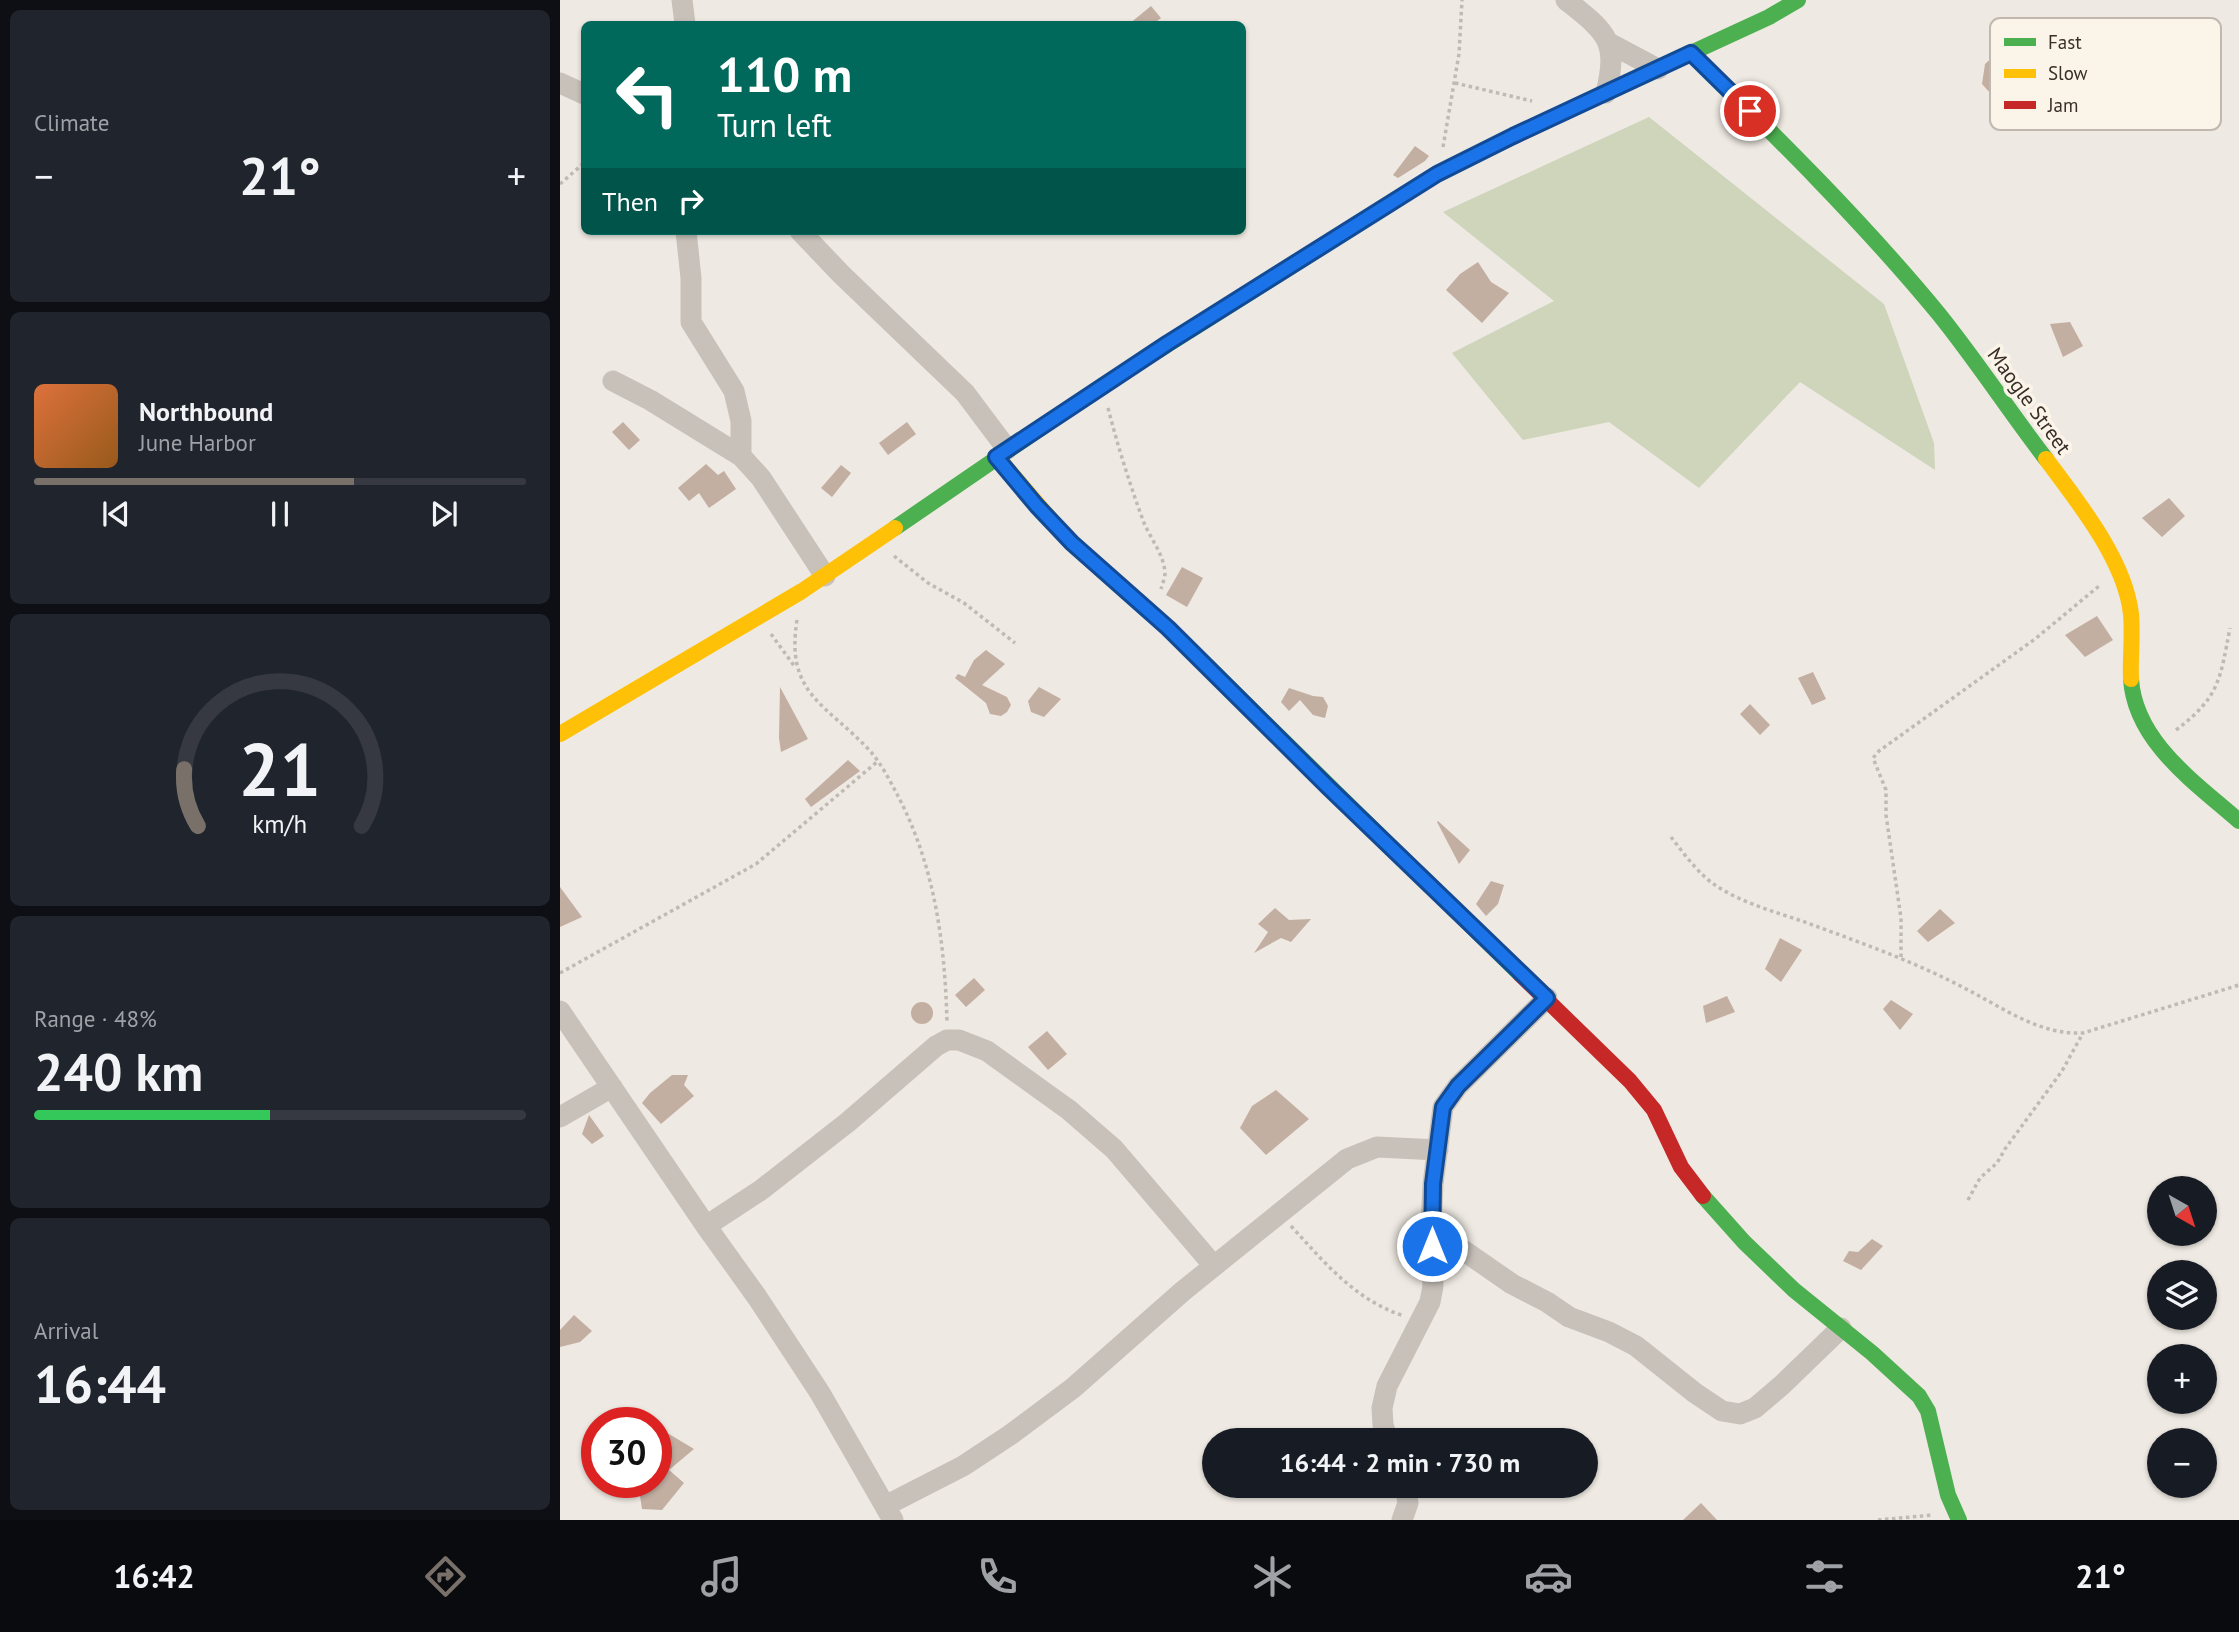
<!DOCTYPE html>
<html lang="en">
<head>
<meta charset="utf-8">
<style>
	:root { --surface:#171b24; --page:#20242c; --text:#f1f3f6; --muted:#9ea1a6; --line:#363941; --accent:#787069 }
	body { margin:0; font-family:"PT Sans",sans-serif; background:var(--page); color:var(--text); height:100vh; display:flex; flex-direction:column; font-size:26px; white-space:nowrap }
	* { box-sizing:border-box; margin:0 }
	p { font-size:23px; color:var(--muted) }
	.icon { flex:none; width:38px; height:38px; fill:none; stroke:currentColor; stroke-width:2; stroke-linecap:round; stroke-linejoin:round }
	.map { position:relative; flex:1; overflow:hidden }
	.sheet { display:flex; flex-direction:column; gap:10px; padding:10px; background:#0d0f14; width:560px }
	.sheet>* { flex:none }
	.guide { position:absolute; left:21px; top:21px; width:665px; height:214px; border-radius:10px; box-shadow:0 2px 5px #0004; background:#00695c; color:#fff; overflow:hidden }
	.needle { width:46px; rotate:141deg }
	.controls { position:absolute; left:1587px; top:1176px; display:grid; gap:14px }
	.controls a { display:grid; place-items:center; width:70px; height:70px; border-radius:50%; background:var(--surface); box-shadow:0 2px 5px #0004; font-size:35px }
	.speed { position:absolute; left:21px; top:1407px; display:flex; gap:14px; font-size:35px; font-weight:700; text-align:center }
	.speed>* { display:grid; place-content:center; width:91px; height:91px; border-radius:50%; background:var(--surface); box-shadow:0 2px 5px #0004; line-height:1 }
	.speed .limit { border:10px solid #d22; background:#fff; color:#111 }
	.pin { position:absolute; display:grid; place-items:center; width:60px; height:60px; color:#fff; margin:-30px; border:4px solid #fff; border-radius:50%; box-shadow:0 2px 7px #0007 }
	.me { position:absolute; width:77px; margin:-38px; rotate:0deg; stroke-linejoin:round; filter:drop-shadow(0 0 5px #0008) }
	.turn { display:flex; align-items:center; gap:24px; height:147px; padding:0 21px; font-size:32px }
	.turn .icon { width:91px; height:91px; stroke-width:2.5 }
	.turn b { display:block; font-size:49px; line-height:60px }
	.then { display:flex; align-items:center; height:66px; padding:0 21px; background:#0003; gap:14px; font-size:26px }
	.big { font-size:52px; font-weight:800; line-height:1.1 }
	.sheet .widget { flex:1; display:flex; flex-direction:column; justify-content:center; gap:10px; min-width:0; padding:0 24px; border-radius:10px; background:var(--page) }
	.sheet .dial { align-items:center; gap:0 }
	.dial svg { height:182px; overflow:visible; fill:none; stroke:var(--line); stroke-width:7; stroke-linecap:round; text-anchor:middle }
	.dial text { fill:var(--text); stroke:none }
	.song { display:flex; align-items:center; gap:21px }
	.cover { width:84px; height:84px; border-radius:10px; background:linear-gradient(135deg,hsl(20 70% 55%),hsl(30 70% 35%)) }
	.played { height:7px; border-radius:4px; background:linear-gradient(90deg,var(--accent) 65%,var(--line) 65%) }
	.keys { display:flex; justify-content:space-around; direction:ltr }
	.heat { display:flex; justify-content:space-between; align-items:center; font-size:38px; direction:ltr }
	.charge { height:10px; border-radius:5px; background:linear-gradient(90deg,#34c759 48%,var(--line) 0) }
	.trip { position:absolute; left:642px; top:1428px; width:396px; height:70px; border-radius:35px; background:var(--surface); box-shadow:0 2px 5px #0004; font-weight:800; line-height:70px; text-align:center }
	.tabs { display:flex; height:112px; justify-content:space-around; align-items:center; background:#090b0e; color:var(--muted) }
	.tabs .icon { width:49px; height:49px }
	.tabs .active { color:var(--accent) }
	.tabs b { font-size:32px; color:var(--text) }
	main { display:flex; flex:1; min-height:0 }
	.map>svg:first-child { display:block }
	.green { fill:#ced5bb }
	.building { fill:#c3aea2 }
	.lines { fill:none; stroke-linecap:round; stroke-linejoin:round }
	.path { stroke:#c0bab3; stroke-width:3.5; stroke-dasharray:3.5 3.5; stroke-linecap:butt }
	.street { stroke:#c8c1ba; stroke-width:21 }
	.fast { stroke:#4caf50; stroke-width:16 }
	.slow { stroke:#ffc107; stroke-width:16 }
	.jam { stroke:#c62828; stroke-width:16 }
	.route-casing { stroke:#114b97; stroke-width:18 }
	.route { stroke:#1a73e8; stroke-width:12 }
	.labels { text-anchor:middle; stroke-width:7; stroke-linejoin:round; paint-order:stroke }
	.street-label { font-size:21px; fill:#392f28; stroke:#fbf4e9 }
	.key { fill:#fbf4e9; stroke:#c1b9af; stroke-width:2 }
	.key-label { font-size:19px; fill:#392f28 }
</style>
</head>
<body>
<main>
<section class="sheet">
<div class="widget"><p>Climate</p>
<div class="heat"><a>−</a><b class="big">21°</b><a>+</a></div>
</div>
<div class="widget">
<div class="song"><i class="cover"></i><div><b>Northbound</b><p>June Harbor</p></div></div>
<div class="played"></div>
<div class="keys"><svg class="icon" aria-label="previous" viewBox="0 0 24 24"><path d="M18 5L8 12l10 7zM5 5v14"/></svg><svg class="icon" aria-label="pause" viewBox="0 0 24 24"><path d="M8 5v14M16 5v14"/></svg><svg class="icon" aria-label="next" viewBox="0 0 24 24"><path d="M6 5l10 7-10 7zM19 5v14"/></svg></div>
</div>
<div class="widget dial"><svg viewBox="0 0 100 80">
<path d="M14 69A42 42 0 1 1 86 69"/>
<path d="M14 69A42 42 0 0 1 8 44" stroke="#787069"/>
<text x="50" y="56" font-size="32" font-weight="700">21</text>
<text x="50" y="72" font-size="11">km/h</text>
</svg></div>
<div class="widget"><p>Range · 48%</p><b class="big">240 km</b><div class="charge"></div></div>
<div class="widget"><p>Arrival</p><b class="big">16:44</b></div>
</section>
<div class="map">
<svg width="1679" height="1520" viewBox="0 0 1679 1520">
	<rect width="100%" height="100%" fill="#eee9e2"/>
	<!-- green -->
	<path class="green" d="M1089 117 1324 304 1374 443 1375 470 1240 382 1139 488 1049 422 963 440 892 353 994 301 883 212Z"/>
	<!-- building -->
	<path class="building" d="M591 6 601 18 593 24H569Z
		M1455 37 1475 62 1470 66 1481 78 1465 97 1452 76 1431 94 1422 84 1425 64Z
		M855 146 869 156 865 161 838 178 833 175Z
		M918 262 931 282 949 293 922 323 886 290 900 274Z
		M1510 322 1523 346 1503 357 1490 324Z
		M63 422 80 440 69 450 52 432Z
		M347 422 356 434 328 455 319 443Z
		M146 464 158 475 164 471 176 489 149 508 139 493 129 501 118 488Z
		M281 465 291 473 272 497 261 488Z
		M1609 498 1625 516 1602 537 1582 518Z
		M622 567 643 578 627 607 606 595Z
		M1537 616 1553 640 1525 657 1505 635Z
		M426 650 445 664 422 685 447 697 451 705 447 712 441 716 430 714 426 703 395 678 398 674 405 677 414 660Z
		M1253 672 1266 699 1252 705 1238 678Z
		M220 687 248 739 221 752 219 738Z
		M479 687 501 699 484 717 471 712 468 701Z
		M729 688 753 696 763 697 768 706 765 718 753 715 740 700 729 711 721 702Z
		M1190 704 1210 725 1200 735 1180 714Z
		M288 760 300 771 251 807 245 799Z
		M878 821 910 850 899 864 877 822Z
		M931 881 944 885 938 904 926 916 916 904Z
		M0 887 22 917 0 927Z
		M715 908 729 920 751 919 731 942 721 938 694 953 708 932 698 924Z
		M1380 909 1395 923 1368 942 1357 931Z
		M1220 938 1242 950 1221 982 1205 969Z
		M414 978 425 990 406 1007 395 995Z
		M1167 996 1175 1012 1146 1023 1143 1006Z
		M1331 1000 1353 1014 1340 1030 1323 1009Z
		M351 1013a11 11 0 1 1 22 0a11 11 0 1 1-22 0Z
		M487 1031 507 1054 488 1070 468 1047Z
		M112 1075H128L124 1085 134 1096 101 1124 82 1103 90 1093Z
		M716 1090 749 1119 706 1155 680 1128 692 1106Z
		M29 1115 44 1136 32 1144 22 1134Z
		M1312 1239 1323 1246 1301 1270 1283 1261 1289 1251 1298 1252Z
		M14 1315 32 1331 20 1342 0 1347V1330Z
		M104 1431 134 1449 109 1470 124 1483 102 1510 82 1509 78 1482H96V1438Z
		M1141 1503 1157 1520H1123Z"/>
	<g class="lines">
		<!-- path -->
		<path class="path" d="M895 83 972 101
			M883 147 899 54 902 0
			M0 184 24 163
			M548 408C558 447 570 485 584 523 591 539 604 555 605 573 605 578 602 585 601 589
			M334 556 368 583 404 603 455 643
			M237 620C225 695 267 704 310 751 321 763 330 781 338 796 375 867 385 944 387 1023
			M211 634 235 667
			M1616 730C1660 697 1660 679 1670 628
			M1111 837C1125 855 1139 875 1158 887 1183 903 1215 912 1242 921 1299 942 1356 962 1410 991 1446 1010 1481 1035 1523 1033L1679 985
			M1341 957V918L1326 815V790L1313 758 1319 751 1475 639 1539 586
			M0 973 196 864 317 762
			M1408 1200 1420 1178 1437 1163 1445 1149 1502 1071 1523 1033
			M731 1226C765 1263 795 1300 844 1316
			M1318 1520 1373 1515"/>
		<!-- street -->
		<path class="street" d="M122 0 125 24
			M1006 0C1046 32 1059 40 1046 93
			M1049 43 1098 69
			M0 83 24 94
			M126 231 131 278V322L174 391 181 421V456
			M240 231 281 274 405 393 447 449
			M53 381 90 400 181 456 201 478 265 576
			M0 1011 146 1226 197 1297 260 1393 333 1520
			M0 1117 52 1087
			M146 1226 201 1190 288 1122 376 1046 387 1040H399L427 1051 509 1110 554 1149 654 1266
			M871 1228 952 1284 987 1302 1009 1317 1049 1332 1076 1346 1135 1393 1162 1411 1180 1414 1195 1408 1222 1385 1281 1328
			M828 1440 823 1425 822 1408 827 1386 870 1302 873 1286 871 1228 873 1184 883 1107 898 1086 987 998
			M325 1506 403 1466 450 1435 513 1388 623 1291 787 1159 817 1147 878 1150
			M842 1520 848 1503 845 1486"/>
		<!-- fast -->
		<path class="fast" d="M1131 53C1216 136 1302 221 1378 313 1416 360 1449 411 1486 459
			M1053 89 1209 17 1238 0
			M335 528 542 386 877 174 896 164
			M619 638 960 974
			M1571 679C1575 742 1636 783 1679 821
			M1143 1196 1184 1242 1234 1290 1312 1353 1359 1396 1368 1411 1388 1495 1399 1520"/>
		<!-- slow -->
		<path class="slow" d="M437 457 511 543 619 638
			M1486 459C1518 502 1565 560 1571 614 1573 636 1570 658 1571 679
			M0 734 242 591 335 528"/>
		<!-- jam -->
		<path class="jam" d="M896 164 1053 89
			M960 974 1070 1081 1094 1110 1121 1167 1143 1196"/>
	</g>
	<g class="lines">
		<!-- route casing -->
		<g class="route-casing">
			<path id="route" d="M872 1246 873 1184 883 1107 898 1086 987 998 768 787 608 628 512 543 477 506 436 457 608 343 877 174 953 136 1131 53 1190 111"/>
		</g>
		<!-- route -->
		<use href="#route" class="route"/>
	</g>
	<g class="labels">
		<!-- street labels -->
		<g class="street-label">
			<text transform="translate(1469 401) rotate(54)" y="7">Maogle Street</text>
		</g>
	</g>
	<!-- legend -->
	<rect x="1430" y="18" width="231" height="112" rx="10" class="key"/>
	<rect x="1444" y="38" width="32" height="8" fill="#4caf50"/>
	<rect x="1444" y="69" width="32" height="9" fill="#ffc107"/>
	<rect x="1444" y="101" width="32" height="8" fill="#c62828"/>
	<g class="key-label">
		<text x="1488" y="49">Fast</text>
		<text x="1488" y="80">Slow</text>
		<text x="1488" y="112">Jam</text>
	</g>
</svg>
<div class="controls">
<a><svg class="needle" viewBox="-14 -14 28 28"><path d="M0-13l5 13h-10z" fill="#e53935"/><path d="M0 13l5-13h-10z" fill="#9ea1a6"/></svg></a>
<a><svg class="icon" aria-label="layers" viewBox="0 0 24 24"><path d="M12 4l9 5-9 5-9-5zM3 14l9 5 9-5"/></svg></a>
<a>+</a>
<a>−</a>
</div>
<div class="speed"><div class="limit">30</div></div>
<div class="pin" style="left:1190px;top:111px;background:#d93025"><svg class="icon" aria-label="arrive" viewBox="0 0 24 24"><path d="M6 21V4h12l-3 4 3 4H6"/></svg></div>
<svg class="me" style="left:872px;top:1246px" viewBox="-20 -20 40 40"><circle r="17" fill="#1a73e8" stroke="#fff" stroke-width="3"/><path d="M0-11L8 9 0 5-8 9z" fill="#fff"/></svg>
<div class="trip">16:44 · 2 min · 730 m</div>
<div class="guide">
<div class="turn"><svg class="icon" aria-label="left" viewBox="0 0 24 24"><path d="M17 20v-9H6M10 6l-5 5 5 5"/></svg><div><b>110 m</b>Turn left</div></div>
<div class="then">Then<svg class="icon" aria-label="right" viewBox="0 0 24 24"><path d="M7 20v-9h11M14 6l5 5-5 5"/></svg></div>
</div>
</div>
</main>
<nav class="tabs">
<b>16:42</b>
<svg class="icon active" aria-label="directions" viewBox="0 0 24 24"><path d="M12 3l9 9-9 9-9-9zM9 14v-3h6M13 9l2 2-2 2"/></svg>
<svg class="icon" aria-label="music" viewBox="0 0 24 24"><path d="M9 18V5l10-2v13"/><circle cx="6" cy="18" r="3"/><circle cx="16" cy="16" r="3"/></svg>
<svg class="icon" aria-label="phone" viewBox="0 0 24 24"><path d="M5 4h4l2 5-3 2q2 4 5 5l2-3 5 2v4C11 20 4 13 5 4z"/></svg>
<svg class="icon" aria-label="climate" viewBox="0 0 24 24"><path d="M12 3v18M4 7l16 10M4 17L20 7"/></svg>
<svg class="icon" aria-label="car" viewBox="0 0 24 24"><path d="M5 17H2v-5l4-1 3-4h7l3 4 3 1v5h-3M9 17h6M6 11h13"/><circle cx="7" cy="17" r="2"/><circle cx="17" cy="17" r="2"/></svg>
<svg class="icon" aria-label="filters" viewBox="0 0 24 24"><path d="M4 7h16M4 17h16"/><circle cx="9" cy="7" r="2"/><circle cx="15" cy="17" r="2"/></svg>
<b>21°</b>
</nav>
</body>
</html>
